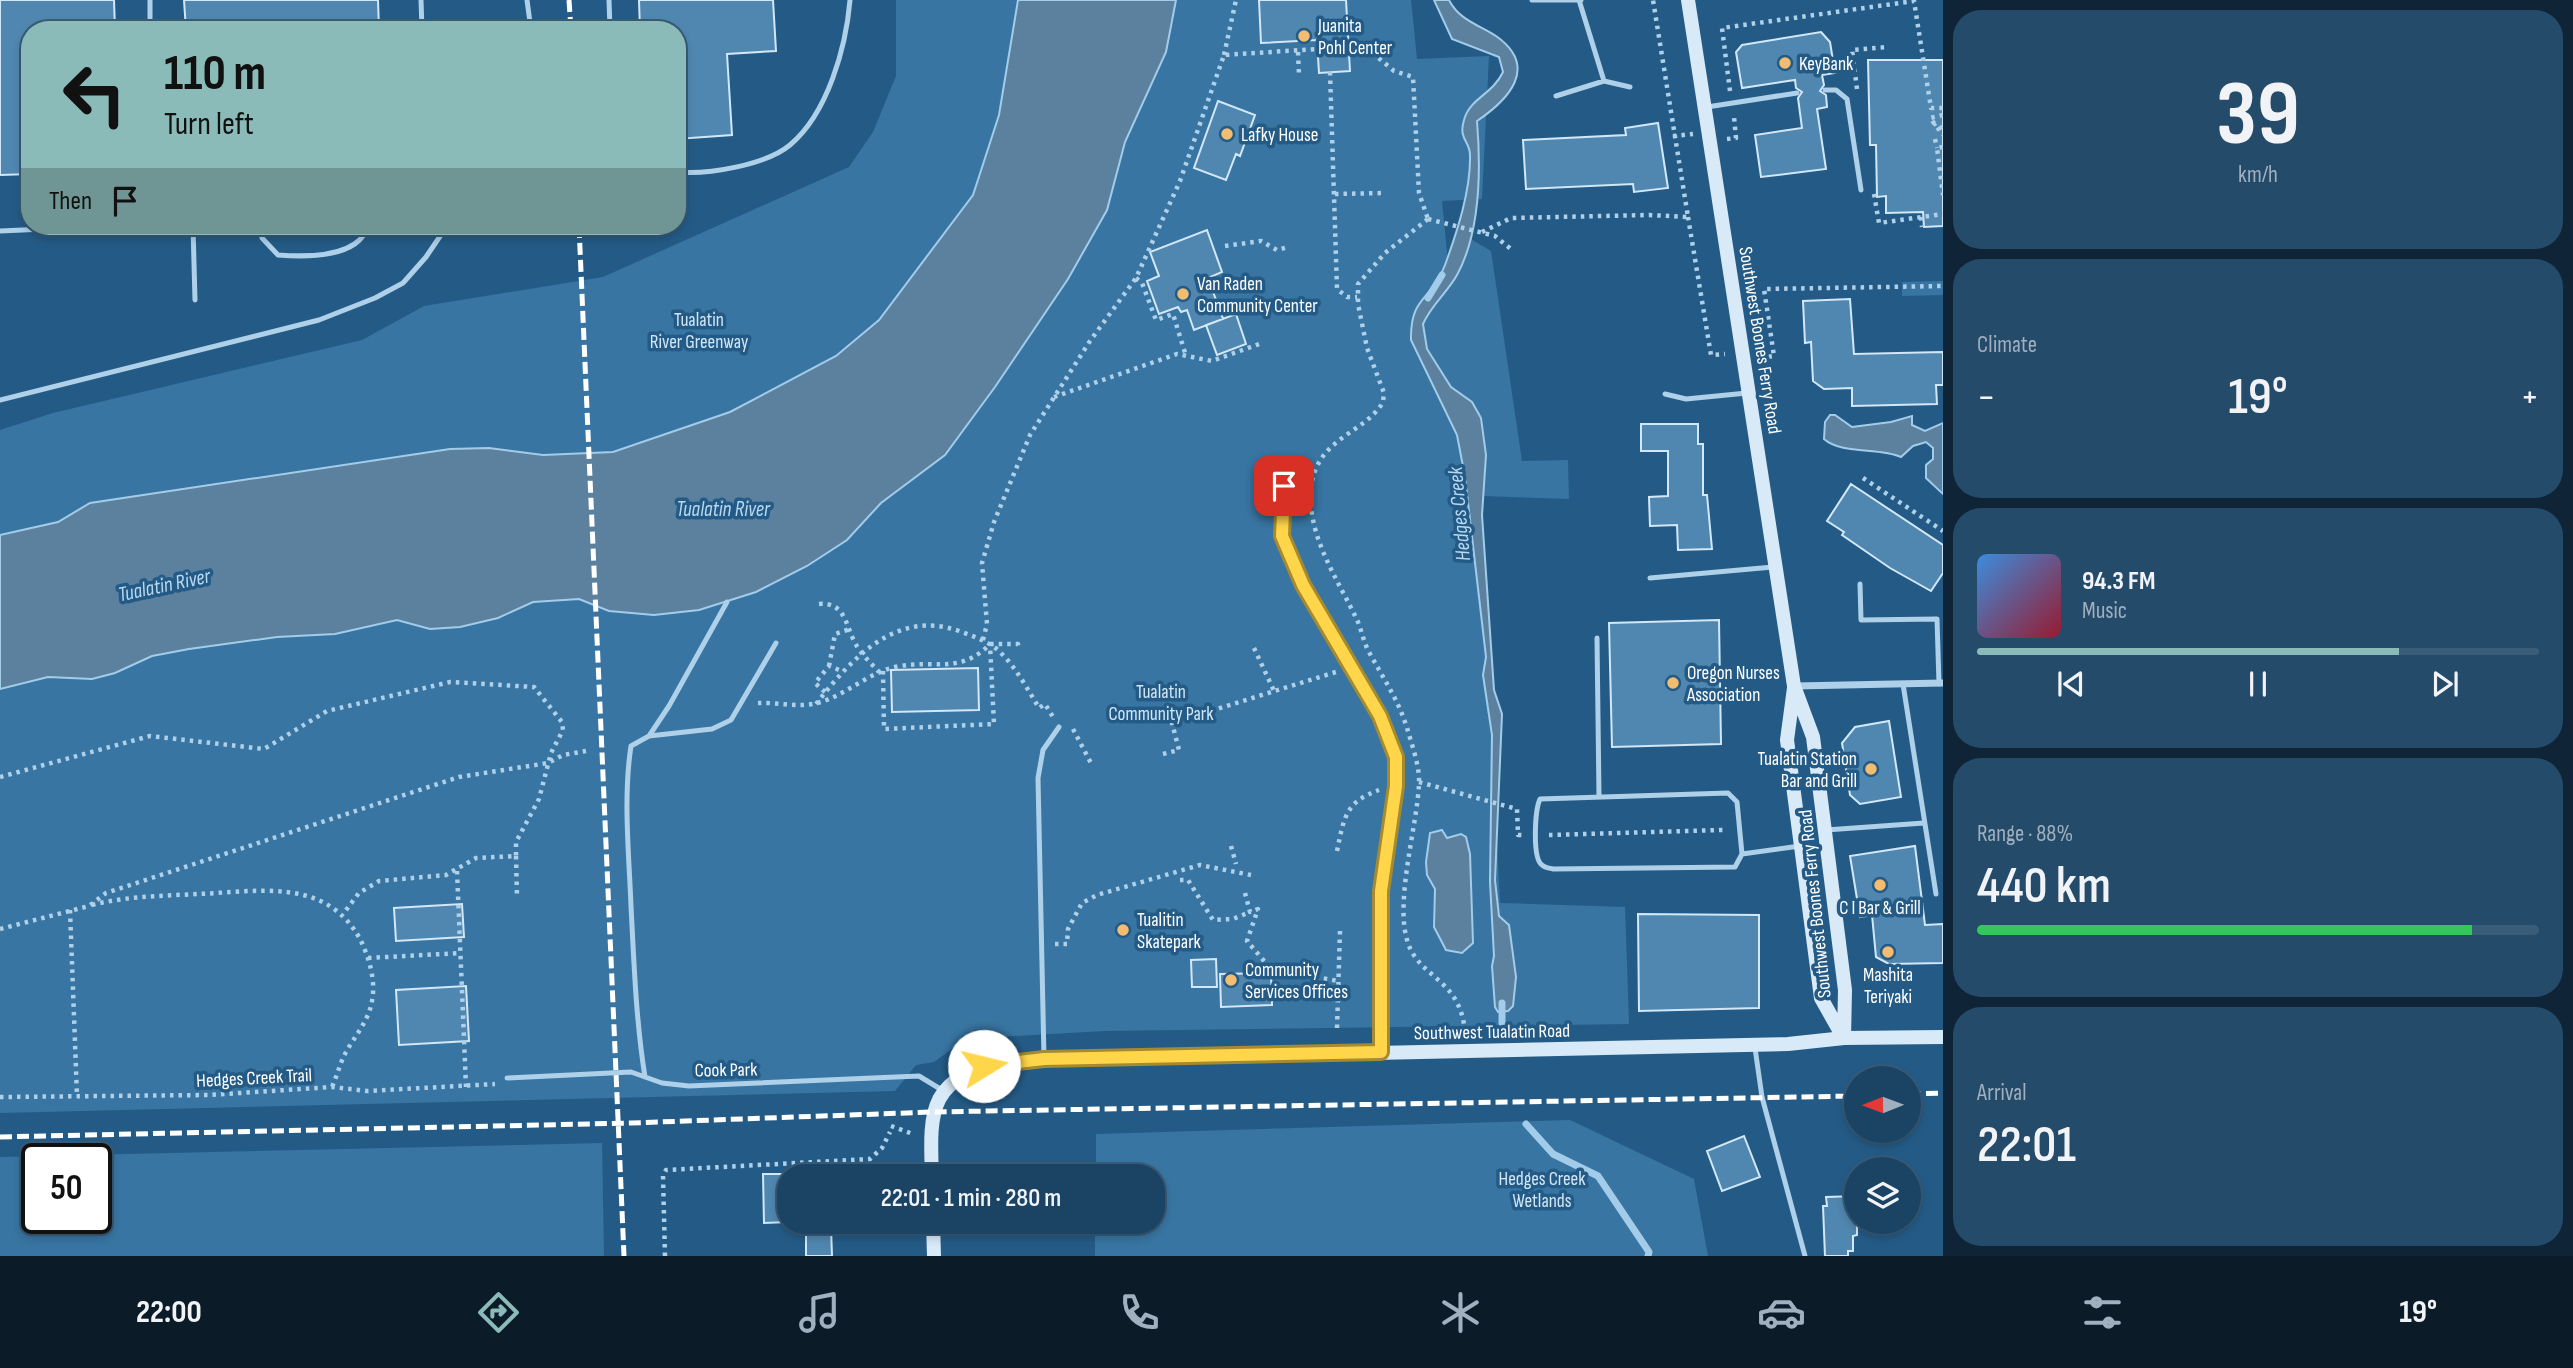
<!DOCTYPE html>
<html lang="en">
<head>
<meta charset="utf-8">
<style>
	:root { --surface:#1b4464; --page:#244b6a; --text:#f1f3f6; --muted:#a0b0bf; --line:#395c78; --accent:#8bbbb9 }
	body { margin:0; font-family:"Sofia Sans Condensed",sans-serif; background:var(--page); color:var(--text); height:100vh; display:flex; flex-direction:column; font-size:26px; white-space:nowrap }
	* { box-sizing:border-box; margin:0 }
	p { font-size:23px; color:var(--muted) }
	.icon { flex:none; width:38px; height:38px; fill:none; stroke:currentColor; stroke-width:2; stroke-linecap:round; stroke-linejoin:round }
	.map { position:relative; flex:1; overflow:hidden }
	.panel { display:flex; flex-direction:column; gap:10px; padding:10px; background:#0f2537; width:630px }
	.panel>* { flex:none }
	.banner { position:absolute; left:21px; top:21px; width:665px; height:214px; border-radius:28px; box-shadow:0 4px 10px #0003,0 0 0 2px var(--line); background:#8bbbb9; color:#111; overflow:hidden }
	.needle { width:46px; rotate:269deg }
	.controls { position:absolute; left:1844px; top:1066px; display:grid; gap:14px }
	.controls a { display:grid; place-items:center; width:77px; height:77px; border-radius:50%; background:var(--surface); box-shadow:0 4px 10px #0003,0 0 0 2px var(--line); font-size:35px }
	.speed { position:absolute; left:21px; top:1143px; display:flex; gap:14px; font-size:35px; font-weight:700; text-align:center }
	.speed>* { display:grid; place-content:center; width:91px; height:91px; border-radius:50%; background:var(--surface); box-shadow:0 4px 10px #0003,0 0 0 2px var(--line); line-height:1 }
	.speed .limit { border:4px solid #111; border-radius:10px; background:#fff; color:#111 }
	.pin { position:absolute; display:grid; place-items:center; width:60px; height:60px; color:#fff; margin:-30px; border-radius:14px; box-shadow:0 4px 10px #0006 }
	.me { position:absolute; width:77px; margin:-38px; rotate:81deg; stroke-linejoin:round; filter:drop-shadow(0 0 5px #0008) }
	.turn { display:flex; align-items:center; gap:24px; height:147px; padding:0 28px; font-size:32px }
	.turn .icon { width:91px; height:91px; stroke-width:2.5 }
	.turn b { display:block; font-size:49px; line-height:60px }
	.then { display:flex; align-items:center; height:66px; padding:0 28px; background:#0003; gap:14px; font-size:26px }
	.big { font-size:52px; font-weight:600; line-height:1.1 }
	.panel .tile { flex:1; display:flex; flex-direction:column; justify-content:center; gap:10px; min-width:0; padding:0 24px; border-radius:28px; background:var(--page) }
	.panel .dial { align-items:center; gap:0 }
	.dial b { font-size:91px; line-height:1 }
	.song { display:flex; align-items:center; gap:21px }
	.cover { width:84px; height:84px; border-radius:10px; background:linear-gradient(135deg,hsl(210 70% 55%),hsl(350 70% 35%)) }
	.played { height:7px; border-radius:4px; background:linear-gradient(90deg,var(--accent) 75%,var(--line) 75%) }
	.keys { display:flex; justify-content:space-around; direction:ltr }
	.heat { display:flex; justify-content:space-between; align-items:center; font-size:38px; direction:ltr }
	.charge { height:10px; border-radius:5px; background:linear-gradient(90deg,#34c759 88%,var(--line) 0) }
	.trip { position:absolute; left:777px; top:1164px; width:388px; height:70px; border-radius:28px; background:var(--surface); box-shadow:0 4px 10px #0003,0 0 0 2px var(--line); font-weight:600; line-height:70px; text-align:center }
	.tab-bar { display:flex; height:112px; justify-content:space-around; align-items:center; background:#0b1b28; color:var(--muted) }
	.tab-bar .icon { width:49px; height:49px }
	.tab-bar .current { color:var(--accent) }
	.tab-bar b { font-size:32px; color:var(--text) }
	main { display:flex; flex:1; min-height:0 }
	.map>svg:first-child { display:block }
	.green { fill:#3875a2; fill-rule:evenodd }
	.water { fill:#5b819f; stroke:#a2ccea; stroke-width:2 }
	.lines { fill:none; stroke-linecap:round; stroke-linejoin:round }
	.stream { stroke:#a2ccea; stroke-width:7 }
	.building { fill:#5087b0; stroke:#d2e7f7; stroke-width:2 }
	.path { stroke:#aed0e9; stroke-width:4.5; stroke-dasharray:3.5 5; stroke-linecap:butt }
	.lane { stroke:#aed0e9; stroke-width:5 }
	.street { stroke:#aed0e9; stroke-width:7 }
	.secondary { stroke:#d8e9f7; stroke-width:14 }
	.rail { stroke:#fff; stroke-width:5; stroke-dasharray:12 5; stroke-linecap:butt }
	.route-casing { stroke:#a68a30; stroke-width:18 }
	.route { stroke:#ffd54a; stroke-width:12 }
	.poi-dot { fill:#f3bd71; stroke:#245b86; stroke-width:2.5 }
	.labels { text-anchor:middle; stroke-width:7; stroke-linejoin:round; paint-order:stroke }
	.poi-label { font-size:19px; fill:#fff; stroke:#245b86; text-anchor:start }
	.park-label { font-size:19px; fill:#d2e7f7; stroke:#245b86 }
	.street-label { font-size:19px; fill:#fff; stroke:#245b86 }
	.water-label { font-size:21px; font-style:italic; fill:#b9d9f0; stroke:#245b86 }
</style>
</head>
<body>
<main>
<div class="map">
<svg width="1943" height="1256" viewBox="0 0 1943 1256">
	<rect width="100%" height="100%" fill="#245b86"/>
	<!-- green -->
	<path class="green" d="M896 0H1018L999 115 973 195 879 320 836 356 730 412 613 452 543 455 489 448 450 449 90 503 58 522 0 535V430L53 413 362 340 424 306 603 277 849 167 873 132 896 76Z
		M1176 0H1411L1417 59 1489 56 1482 199 1442 201 1450 283 1457 274 1469 238 1491 251 1522 461 1568 460 1569 499 1483 496 1486 455 1472 402 1462 395 1485 609 1500 903 1625 907 1629 1024 1104 1031 979 1038 956 1046 934 1062 916 1065 895 1091 0 1113V689L48 677 92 679 115 673 152 656 189 649 277 637 335 634 397 620 430 629 498 618 533 602 579 599 609 611 699 610 756 592 847 540 881 503 945 455 995 387 1068 279 1107 210 1125 142 1166 52Z
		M1943 281V295L1902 296V282Z
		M1570 1120 1694 1179 1708 1256H1095V1222H1153V1176H1096V1134Z
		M602 1143 604 1256H0V1157ZM37 1158H96V1218H37Z"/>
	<!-- water -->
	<path class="water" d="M1018 0H1176L1166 52 1125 142 1107 210 1068 279 995 387 945 455 881 503 847 540 807 566 756 592 699 610 654 615 609 611 579 599 533 602 498 618 460 627 430 629 397 620 335 634 277 637 189 649 152 656 115 673 92 679 48 677 0 689V535L58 522 90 503 450 449 489 448 543 455 613 452 730 412 836 356 879 320 973 195 999 115Z
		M1434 0H1449C1459 20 1479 25 1496 36 1540 67 1508 100 1477 121 1481 170 1481 231 1457 275 1447 293 1431 305 1423 324L1427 349 1451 387 1472 402 1481 418 1486 455 1482 515 1494 690 1502 714 1495 880 1499 916 1509 925 1516 977 1513 1006 1508 1011 1498 1012 1495 1007 1492 966 1494 956 1490 882 1492 735 1483 675 1486 657 1465 477 1457 435 1411 340C1410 295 1432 301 1445 265 1457 232 1471 190 1470 155 1470 141 1458 139 1464 120 1470 98 1492 95 1503 72L1499 57 1452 39Z
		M1830 415H1835L1852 427 1891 422 1912 416V425L1925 431 1943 423V494L1926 478V465L1933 459V448L1926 442 1913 446 1901 457C1879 447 1842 455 1824 439L1825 422Z
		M1442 830 1447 838 1461 834 1466 837 1470 854 1473 943 1462 953 1446 950 1434 927 1435 889 1427 875 1426 862 1430 833Z"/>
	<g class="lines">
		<!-- stream -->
		<path class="stream" d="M1428 298 1442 275
			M1502 1023V1003
			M1526 1124 1553 1154 1598 1176 1649 1252 1648 1256"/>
	</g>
	<!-- building -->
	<path class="building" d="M0 0H114L115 30H30V174L0 175Z
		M184 0H378L379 30H186Z
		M639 0H773L776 51 727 54 732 135 677 139V30H640Z
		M1259 0H1346L1350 71 1319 73 1317 40 1261 43Z
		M1821 32 1830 42 1835 73 1822 75 1824 85 1820 91 1826 95 1827 107 1817 109 1826 169 1761 177 1755 135 1802 128 1798 98 1802 92 1796 88 1795 80 1742 88 1736 52 1742 45Z
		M1868 60H1943V226L1924 227 1923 212 1886 213V196L1877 197 1876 145H1870Z
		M1218 101 1255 115 1240 156 1236 154 1226 180 1194 168Z
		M1658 123 1668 188 1634 192 1633 184 1526 189 1523 140 1626 135 1625 128Z
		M1207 230 1222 272 1208 278 1223 319 1194 330 1187 310 1181 312 1178 307 1159 314 1147 281 1159 276 1150 252Z
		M1850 299 1854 354 1943 352V385H1936L1937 404 1852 406V388L1824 389 1813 381 1811 342 1805 343 1803 301Z
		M1236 314 1246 344 1217 355 1206 325Z
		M1641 424H1698V444H1703V495H1707L1712 549 1678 550 1677 525 1650 526 1649 497 1668 496V451H1641Z
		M1851 484 1943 545V573L1931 591 1890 568 1842 535 1844 532 1827 521Z
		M1719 620 1721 744 1612 747 1609 623Z
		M978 668 979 710 892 712 891 670Z
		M1889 721 1901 797 1860 804 1850 795 1842 743 1855 727Z
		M1915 846 1925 925 1943 924V963L1889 964 1876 957 1872 915 1860 917 1850 856Z
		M462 904 464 937 396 941 394 908Z
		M1638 914 1759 915V1008L1639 1011Z
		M1216 959 1217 987H1192L1191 960Z
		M1271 973 1272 1005 1221 1007 1220 974Z
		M466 986 469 1041 399 1045 396 990Z
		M1744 1136 1760 1177 1722 1191 1707 1151Z
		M763 1174H789V1222L764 1223Z
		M1857 1196V1235L1853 1236V1251H1848V1256H1825L1823 1206H1827L1826 1197Z
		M806 1222H827V1228L831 1227 832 1256H806Z"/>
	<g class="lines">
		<!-- path -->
		<path class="path" d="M1348 46 1369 50 1394 71 1413 77 1419 193 1428 219
			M1298 52 1299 75
			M1224 55 1236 0
			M1330 72 1337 289 1347 297H1357
			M1857 89 1852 50 1888 47
			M1730 91 1722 28 1914 1 1931 108H1943
			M1943 115 1930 118 1943 135
			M1933 125 1936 123 1943 130
			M1673 136 1693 134
			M1727 139 1736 138 1734 117
			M1935 139 1937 148
			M1943 147 1937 148 1943 195
			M1335 194 1386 193
			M1874 194 1879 223 1943 214
			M1688 217 1711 355 1725 354
			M1921 217 1922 227
			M1428 219 1385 253 1358 284V304L1367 348 1384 393 1383 402C1365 434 1316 437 1311 489 1307 537 1339 581 1358 622 1362 632 1364 643 1369 652 1383 678 1398 699 1407 728 1412 745 1420 767 1419 784 1417 827 1394 903 1408 943 1420 979 1462 979 1465 1034
			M1428 219 1495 236 1512 250
			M1482 232 1511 218 1649 215 1688 217 1653 0
			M1225 246 1261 241 1277 250 1288 247
			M1136 278 1142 283 1156 320 1173 314 1186 356
			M1760 358 1774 356 1764 289 1943 286
			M1054 397 1177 354 1212 361 1262 343
			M1863 478 1943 531
			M819 604C844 602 845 622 854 641 860 653 870 662 879 672
			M983 640 987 624 982 563 994 522 1030 435 1090 341 1136 278 1180 181 1224 55 1317 49
			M1254 648 1275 693
			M829 666 835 634 850 629
			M883 671 884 729 994 724 990 645
			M825 692 815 683 829 666 842 671
			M758 703C776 702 800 708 817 703 846 696 869 671 900 666 936 660 961 674 990 644H1018V648
			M816 704C852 658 896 609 959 631 975 637 991 642 1002 654 1017 669 1028 690 1039 708L1045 704 1053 717
			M1073 729 1092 765
			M1163 754 1179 750 1172 723 1339 671
			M0 777 150 736 264 749 327 711 450 682 534 687 562 722 563 730 551 753 539 799 516 842V856L476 858 446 875 379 881 359 893 343 914
			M1419 782 1517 809 1518 835H1523
			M1549 835 1723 830
			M1231 846 1236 864
			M1337 851C1344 818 1345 802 1379 790
			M516 856 517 897
			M457 871 466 1087
			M1180 880H1188L1213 920 1233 919 1250 912
			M1245 893 1250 912 1258 909 1247 941 1265 962V973
			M92 905C127 896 162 896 197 894 257 892 325 876 360 939 369 957 376 980 372 1001 369 1020 355 1036 346 1052 340 1063 337 1076 332 1087
			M70 910 77 1096
			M0 929 89 906 106 893 459 777 548 763 563 755 586 751
			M1055 944H1067L1068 929 1082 903 1097 895 1200 865 1251 875
			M368 958 461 953
			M1265 969 1339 981
			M1337 1028 1340 931
			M0 1097 209 1095 332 1087 367 1091 495 1084
			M891 1126 913 1134
			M665 1256 663 1176 666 1170 870 1159 882 1148 890 1132"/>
		<!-- lane -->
		<path class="lane" d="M150 0V30
			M421 0 422 30
			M527 0 531 30
			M609 0 610 30
			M1532 0H1581
			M1579 0 1604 81 1630 87
			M1825 90H1836L1847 99 1861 190
			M1556 96 1604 81
			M1707 107 1797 93
			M677 172C707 175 766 165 790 145 828 113 846 47 850 0
			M193 226 195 300
			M259 226 262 238 278 255C305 257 358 259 368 226
			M0 231 113 226
			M1665 394 1686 399 1747 393
			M0 400 319 320 375 298 403 283 426 257 447 226
			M1284 486 1282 536 1303 585 1380 716 1396 757V786L1381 891V1052
			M1650 578 1773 567
			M1860 584 1861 620 1937 619 1939 684
			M1597 638 1599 796
			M1903 684 1936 894
			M649 736 669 706 727 602
			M1728 793 1737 802 1742 854 1735 867 1553 869C1549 868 1545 868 1542 865 1532 858 1535 810 1540 799Z
			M1826 830 1924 823
			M1742 854 1800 846
			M1755 1048 1762 1097 1805 1256
			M1044 1058 1038 778 1043 750 1059 727
			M645 1077C636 1021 634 963 631 906 629 854 623 798 631 746L649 736 712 729 731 720 776 643
			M507 1078 631 1072 662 1083 689 1086 919 1076 942 1090
			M857 1226 930 1224"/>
		<!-- street -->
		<path class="street" d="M1795 686 1943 683"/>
		<!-- secondary -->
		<path class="secondary" d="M1688 0 1794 686 1813 737 1845 990 1844 1038
			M1794 688 1787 740 1821 998 1843 1037
			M932 1176C929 1106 930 1078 1007 1061L1788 1044 1844 1038 1943 1037
			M933 1222 934 1256"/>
		<!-- rail -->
		<path class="rail" d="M569 0 571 30
			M579 226 624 1256
			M1909 1094 1943 1093
			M0 1137 631 1123 932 1112 1857 1096"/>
	</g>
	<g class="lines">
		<!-- route casing -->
		<g class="route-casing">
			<path id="route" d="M984 1066 1044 1059 1381 1052V891L1396 786V757L1380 716 1303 585 1282 536 1284 486"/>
		</g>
		<!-- route -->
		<use href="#route" class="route"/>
	</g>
	<!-- markers -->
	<g class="poi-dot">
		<circle cx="1304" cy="36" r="7"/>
		<circle cx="1785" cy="63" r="7"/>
		<circle cx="1227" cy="134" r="7"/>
		<circle cx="1183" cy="294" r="7"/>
		<circle cx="1673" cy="683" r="7"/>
		<circle cx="1871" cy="769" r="7"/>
		<circle cx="1880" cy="885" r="7"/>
		<circle cx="1123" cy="930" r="7"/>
		<circle cx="1888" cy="952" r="7"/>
		<circle cx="1231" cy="980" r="7"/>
	</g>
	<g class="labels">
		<!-- poi labels -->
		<g class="poi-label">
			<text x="1318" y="32">Juanita<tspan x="1318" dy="22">Pohl Center</tspan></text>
			<text x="1799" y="70">KeyBank</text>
			<text x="1241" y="141">Lafky House</text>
			<text x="1197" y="290">Van Raden<tspan x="1197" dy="22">Community Center</tspan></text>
			<text x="1687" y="679">Oregon Nurses<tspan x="1687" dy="22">Association</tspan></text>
			<text x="1857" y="765" text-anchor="end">Tualatin Station<tspan x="1857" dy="22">Bar and Grill</tspan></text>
			<text x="1880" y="914" text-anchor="middle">C I Bar &amp; Grill</text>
			<text x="1137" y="926">Tualitin<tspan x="1137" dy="22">Skatepark</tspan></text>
			<text x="1245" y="976">Community<tspan x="1245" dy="22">Services Offices</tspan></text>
			<text x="1888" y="981" text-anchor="middle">Mashita<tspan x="1888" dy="22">Teriyaki</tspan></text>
		</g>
		<!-- park labels -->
		<g class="park-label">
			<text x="699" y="326">Tualatin<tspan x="699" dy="22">River Greenway</tspan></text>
			<text x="1161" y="698">Tualatin<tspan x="1161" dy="22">Community Park</tspan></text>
			<text x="1542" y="1185">Hedges Creek<tspan x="1542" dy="22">Wetlands</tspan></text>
		</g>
		<!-- street labels -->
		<g class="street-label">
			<text transform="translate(1761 340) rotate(81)" y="7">Southwest Boones Ferry Road</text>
			<text transform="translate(1814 904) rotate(-96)" y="7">Southwest Boones Ferry Road</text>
			<text transform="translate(1492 1031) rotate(-1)" y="7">Southwest Tualatin Road</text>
			<text transform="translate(726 1069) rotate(-1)" y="7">Cook Park</text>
			<text transform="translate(254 1077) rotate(-3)" y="7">Hedges Creek Trail</text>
		</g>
		<!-- water labels -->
		<g class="water-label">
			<text x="723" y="516">Tualatin River</text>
			<text transform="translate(1459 514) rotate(-95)" y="7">Hedges Creek</text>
			<text transform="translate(164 585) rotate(-12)" y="7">Tualatin River</text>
		</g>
	</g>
</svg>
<div class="controls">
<a><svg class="needle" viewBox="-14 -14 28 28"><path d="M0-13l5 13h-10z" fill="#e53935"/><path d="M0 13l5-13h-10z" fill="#a0b0bf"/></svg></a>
<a><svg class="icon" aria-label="layers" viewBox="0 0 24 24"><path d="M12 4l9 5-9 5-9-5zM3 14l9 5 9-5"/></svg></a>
</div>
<div class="speed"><div class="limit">50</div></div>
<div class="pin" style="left:1284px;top:486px;background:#d93025"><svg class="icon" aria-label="arrive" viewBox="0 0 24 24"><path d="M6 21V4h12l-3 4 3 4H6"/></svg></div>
<svg class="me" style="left:984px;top:1066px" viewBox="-20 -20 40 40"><circle r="19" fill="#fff"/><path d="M0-13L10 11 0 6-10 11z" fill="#ffd54a"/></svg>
<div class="trip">22:01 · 1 min · 280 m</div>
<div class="banner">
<div class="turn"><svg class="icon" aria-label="left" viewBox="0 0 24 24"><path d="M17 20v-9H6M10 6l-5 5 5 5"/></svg><div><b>110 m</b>Turn left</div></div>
<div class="then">Then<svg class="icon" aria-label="arrive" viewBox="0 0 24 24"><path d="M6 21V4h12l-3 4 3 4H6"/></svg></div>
</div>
</div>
<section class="panel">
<div class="tile dial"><b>39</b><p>km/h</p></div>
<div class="tile"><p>Climate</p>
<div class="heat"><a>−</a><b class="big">19°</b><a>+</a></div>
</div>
<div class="tile">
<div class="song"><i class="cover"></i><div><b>94.3 FM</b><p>Music</p></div></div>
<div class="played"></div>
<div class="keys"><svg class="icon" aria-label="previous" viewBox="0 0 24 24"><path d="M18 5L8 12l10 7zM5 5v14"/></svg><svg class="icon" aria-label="pause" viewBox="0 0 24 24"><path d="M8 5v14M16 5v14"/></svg><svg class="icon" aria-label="next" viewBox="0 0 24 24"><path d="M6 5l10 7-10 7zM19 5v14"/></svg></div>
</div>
<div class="tile"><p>Range · 88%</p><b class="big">440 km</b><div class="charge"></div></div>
<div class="tile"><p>Arrival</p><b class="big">22:01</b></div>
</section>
</main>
<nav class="tab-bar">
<b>22:00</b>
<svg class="icon current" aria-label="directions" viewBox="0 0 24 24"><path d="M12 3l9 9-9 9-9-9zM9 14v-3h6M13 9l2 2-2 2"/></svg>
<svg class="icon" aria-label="music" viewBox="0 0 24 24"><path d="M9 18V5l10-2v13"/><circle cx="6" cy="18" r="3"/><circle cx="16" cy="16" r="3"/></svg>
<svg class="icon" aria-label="phone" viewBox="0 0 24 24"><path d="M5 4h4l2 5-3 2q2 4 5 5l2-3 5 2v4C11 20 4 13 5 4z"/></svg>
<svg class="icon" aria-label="climate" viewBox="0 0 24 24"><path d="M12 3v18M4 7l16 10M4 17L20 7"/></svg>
<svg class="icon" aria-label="car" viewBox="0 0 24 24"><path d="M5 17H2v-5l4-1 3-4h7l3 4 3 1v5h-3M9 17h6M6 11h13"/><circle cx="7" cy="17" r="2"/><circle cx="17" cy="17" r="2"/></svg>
<svg class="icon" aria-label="filters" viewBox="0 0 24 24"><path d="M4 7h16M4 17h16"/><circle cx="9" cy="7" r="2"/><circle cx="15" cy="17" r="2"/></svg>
<b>19°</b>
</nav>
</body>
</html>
